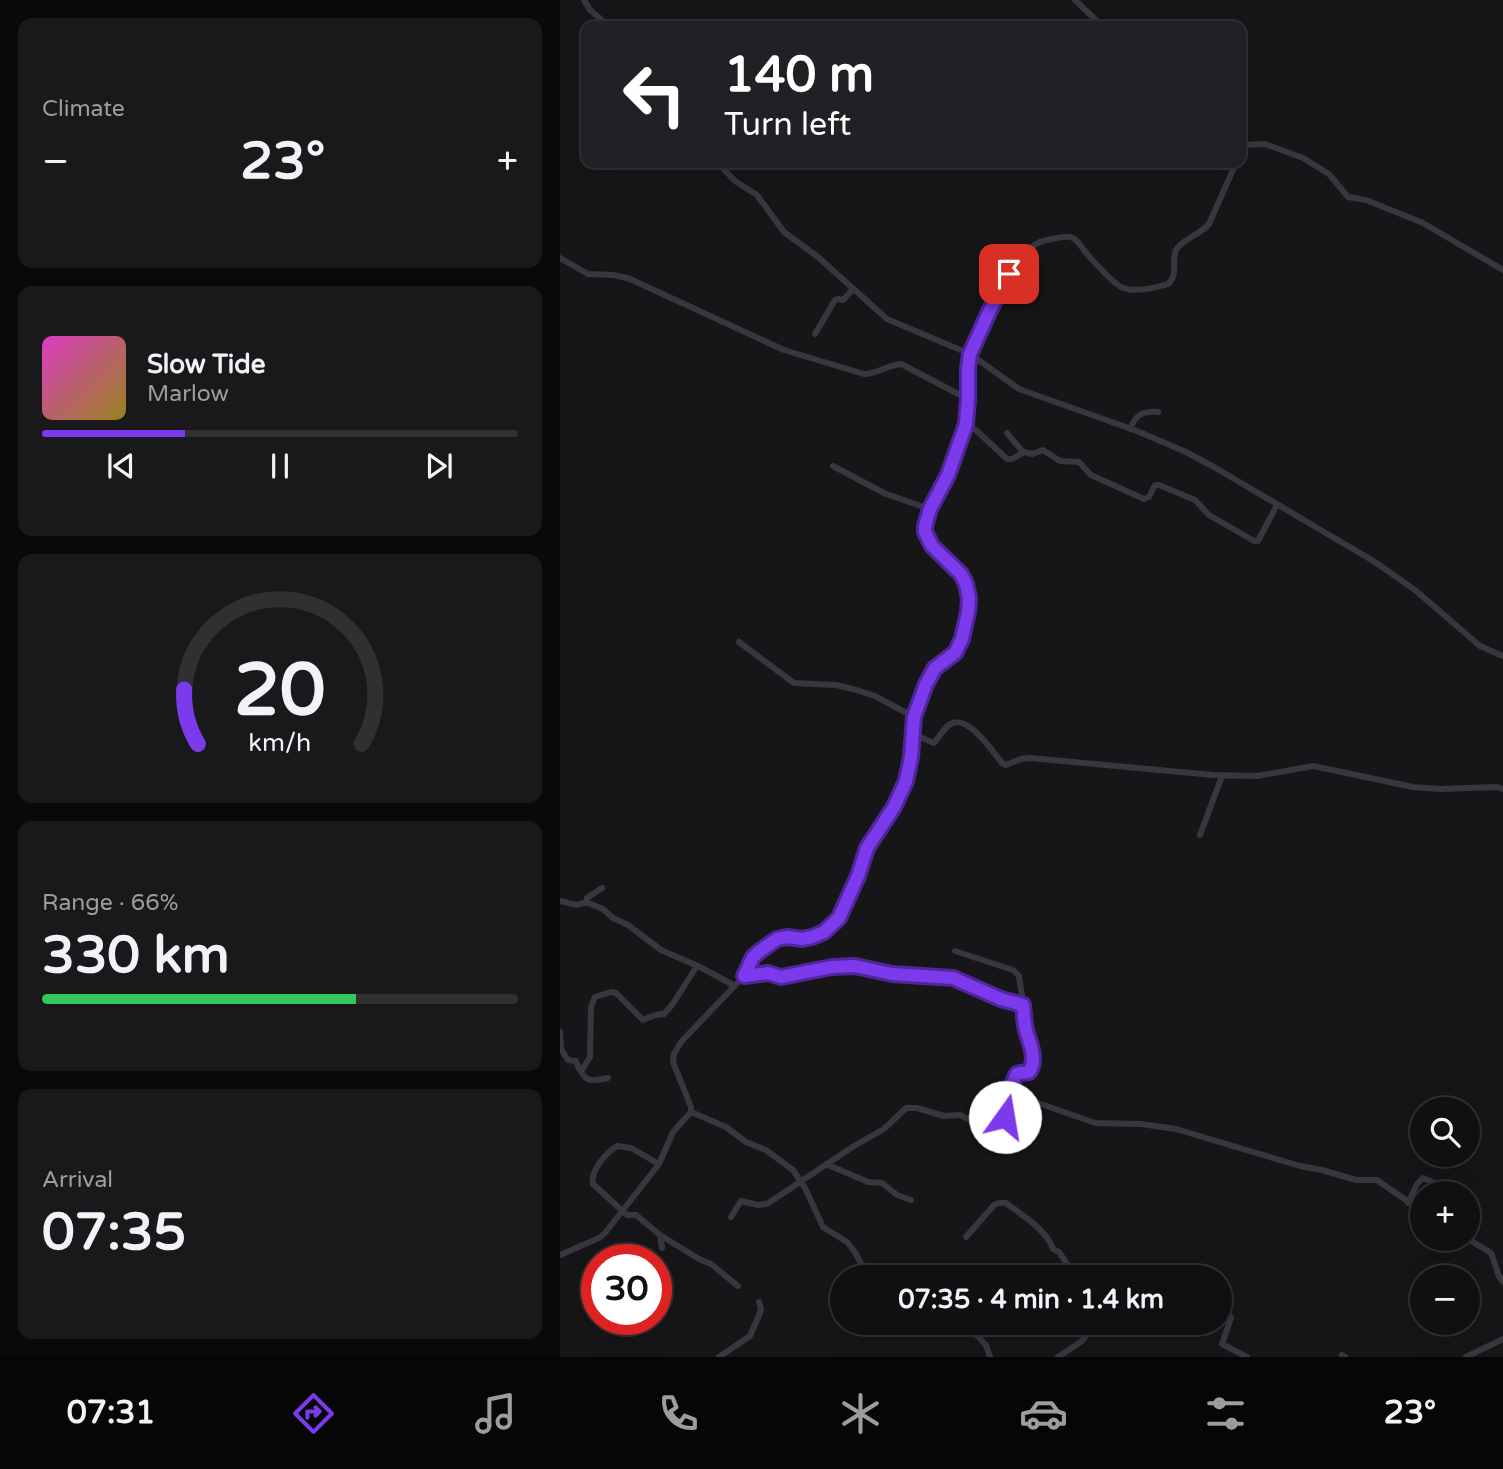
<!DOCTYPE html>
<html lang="en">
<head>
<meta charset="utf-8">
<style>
	:root { --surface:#101012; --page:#19191b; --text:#f1f3f6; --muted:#9c9d9f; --line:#303032; --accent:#7c3aed }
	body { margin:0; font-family:"Varela Round",sans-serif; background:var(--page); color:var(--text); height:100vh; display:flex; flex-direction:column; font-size:26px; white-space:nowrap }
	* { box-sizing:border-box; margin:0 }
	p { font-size:23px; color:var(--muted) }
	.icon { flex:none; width:38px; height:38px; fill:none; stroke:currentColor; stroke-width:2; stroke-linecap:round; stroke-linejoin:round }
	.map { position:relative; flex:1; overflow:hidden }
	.side { display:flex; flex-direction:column; gap:18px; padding:18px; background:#09090a; width:560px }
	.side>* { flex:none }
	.top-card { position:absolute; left:21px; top:21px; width:665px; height:147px; border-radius:14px; box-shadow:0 7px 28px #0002,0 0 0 2px var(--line); background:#202124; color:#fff; overflow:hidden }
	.buttons { position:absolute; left:850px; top:1097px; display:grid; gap:14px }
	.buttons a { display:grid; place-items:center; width:70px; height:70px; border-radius:50%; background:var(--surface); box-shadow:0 7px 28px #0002,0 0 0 2px var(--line); font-size:35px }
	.speed { position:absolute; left:21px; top:1244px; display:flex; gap:14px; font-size:35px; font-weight:700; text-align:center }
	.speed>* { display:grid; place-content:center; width:91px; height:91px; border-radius:50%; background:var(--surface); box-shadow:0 7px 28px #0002,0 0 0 2px var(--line); line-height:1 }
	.speed .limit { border:10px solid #d22; background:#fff; color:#111 }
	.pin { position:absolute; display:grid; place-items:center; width:60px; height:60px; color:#fff; margin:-30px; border-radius:14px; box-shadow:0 4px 10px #0006 }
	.me { position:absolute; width:77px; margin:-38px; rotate:13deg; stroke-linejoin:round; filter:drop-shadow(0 0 5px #0008) }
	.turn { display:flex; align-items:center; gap:24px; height:147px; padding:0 28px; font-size:32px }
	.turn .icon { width:91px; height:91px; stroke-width:2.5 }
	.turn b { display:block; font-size:49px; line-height:60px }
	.big { font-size:52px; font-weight:700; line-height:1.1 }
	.side .tile { flex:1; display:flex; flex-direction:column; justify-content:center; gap:10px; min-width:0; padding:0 24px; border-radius:14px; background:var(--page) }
	.side .dial { align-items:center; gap:0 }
	.dial svg { height:182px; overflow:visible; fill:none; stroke:var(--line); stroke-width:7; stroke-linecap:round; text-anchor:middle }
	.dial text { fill:var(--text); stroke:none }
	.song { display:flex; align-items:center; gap:21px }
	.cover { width:84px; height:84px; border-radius:10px; background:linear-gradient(135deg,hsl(310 70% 55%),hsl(50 70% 35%)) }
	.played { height:7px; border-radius:4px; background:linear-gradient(90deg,var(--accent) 30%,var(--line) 30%) }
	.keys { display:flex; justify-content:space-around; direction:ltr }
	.heat { display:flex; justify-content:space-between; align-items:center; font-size:38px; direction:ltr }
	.charge { height:10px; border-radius:5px; background:linear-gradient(90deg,#34c759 66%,var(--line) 0) }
	.trip { position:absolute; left:270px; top:1265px; width:402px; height:70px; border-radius:35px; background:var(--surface); box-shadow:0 7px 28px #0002,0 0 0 2px var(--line); font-weight:700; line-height:70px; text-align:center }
	.tab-bar { display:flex; height:112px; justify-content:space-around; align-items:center; background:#060607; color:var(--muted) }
	.tab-bar .icon { width:49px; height:49px }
	.tab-bar .on { color:var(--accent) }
	.tab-bar b { font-size:32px; color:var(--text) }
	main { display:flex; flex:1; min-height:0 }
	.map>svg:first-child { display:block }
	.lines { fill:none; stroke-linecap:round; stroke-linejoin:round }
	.minor { stroke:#37383d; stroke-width:6 }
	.route-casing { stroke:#51269a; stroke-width:18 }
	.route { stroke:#7c3aed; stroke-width:12 }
</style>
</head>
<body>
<main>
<section class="side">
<div class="tile"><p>Climate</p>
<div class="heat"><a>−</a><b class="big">23°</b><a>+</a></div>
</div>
<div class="tile">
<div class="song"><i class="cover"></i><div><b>Slow Tide</b><p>Marlow</p></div></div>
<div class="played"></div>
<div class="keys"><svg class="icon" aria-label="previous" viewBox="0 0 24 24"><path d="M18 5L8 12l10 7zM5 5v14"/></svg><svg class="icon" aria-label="pause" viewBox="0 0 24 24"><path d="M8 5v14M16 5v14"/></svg><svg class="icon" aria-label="next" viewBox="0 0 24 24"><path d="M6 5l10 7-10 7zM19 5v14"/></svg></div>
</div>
<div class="tile dial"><svg viewBox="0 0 100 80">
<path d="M14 69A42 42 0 1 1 86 69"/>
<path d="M14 69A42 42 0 0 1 8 45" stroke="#7c3aed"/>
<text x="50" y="56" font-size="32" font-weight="700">20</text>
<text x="50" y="72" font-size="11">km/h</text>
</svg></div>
<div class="tile"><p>Range · 66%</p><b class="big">330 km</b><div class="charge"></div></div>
<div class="tile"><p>Arrival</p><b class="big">07:35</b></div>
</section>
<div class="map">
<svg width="943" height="1357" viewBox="0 0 943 1357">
	<rect width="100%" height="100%" fill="#161618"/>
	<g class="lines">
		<!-- minor -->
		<path class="minor" d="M24 0 30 10 49 26
			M515 0 542 26
			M684 145 705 144 743 158 769 174 788 197 806 200 863 223 943 270
			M158 163 175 181 197 195 224 232 258 257 327 319 410 354 459 389 577 431 626 452 654 467 815 562 855 590 920 646 943 656
			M0 258 28 274 54 275 70 279 224 350 304 374C317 374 328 365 341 364L408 399
			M255 334 275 300 278 299 283 300 293 289
			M406 424 417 431 447 459H452L464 452 472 454 483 450 500 461 519 462 531 475 584 499 589 497 595 485H599L635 500 649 515 694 541H698L717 505
			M570 429C576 414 583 411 598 412
			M447 433 463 452
			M273 466 326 494 370 509
			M179 642 234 683 276 685 293 689 315 696 354 717
			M353 734 374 743C379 738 385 725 393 723 410 717 433 752 442 763L446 765 461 759 470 758 653 775 697 776 753 766 853 787 880 789 937 787 943 789
			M640 835 662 776
			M42 888 27 898 26 902 43 909 53 918 68 925 101 950 140 967 175 986
			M0 901 17 905 26 902
			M395 951 453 970 459 976 468 1035C474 1044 475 1063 469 1072L457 1074 450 1093
			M184 976 208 973 221 977 272 967 295 966 332 974 393 978 441 999 463 1005
			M0 1032 1 1049 8 1060 16 1061 19 1069 22 1070 30 1057 31 1007 35 997 51 992 56 993 83 1020 95 1015 104 1014 112 1005 137 966
			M21 1071C26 1084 37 1080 48 1078
			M131 1112 166 1127 186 1142 206 1150 233 1170 245 1188 263 1227 287 1242 295 1252 309 1278
			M99 1164 71 1148 57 1146C46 1153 30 1171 33 1184L67 1215H76L100 1235 102 1248
			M266 1164 308 1182 322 1183 337 1195 351 1200
			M848 1203 857 1184 863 1178 879 1185 880 1188 877 1194
			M171 1217 181 1201 198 1205 207 1204 294 1146 324 1129 346 1108H357L384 1116 400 1115 414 1122 439 1121H443L445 1117 450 1093 535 1123 581 1124 616 1129 740 1166 762 1170 796 1180H817L863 1212
			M100 1235 139 1259 151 1264 178 1286
			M406 1237 434 1205 439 1203H446C462 1215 487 1230 493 1249L499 1252 516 1278
			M908 1239 931 1253 939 1276 943 1282
			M0 1255 39 1238 45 1233 99 1164 113 1132 131 1112V1107L113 1062 114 1054 121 1042 184 976C191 960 205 939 224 938 229 937 235 939 240 939 254 939 268 931 277 920 288 907 297 879 303 862 304 857 305 852 307 847 310 839 317 833 322 826 333 811 344 792 348 774 355 748 351 721 361 696 364 688 367 679 372 672 376 666 383 664 389 659 401 650 405 631 408 616 418 561 373 568 365 532 361 514 383 490 389 474 394 459 400 444 405 429 411 408 406 387 408 366 411 338 450 262 473 246 478 242 485 240 492 239 498 238 507 235 513 238 517 240 521 246 524 250 530 258 552 282 561 287 574 293 595 288 608 284 619 274 611 262 616 250 622 239 640 235 649 224L676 163
			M575 1278 580 1272 589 1278
			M660 1312 669 1315 671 1318 662 1344 687 1357
			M405 1323 426 1345 430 1357
			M782 1355 785 1357
			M159 1357 190 1336 200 1313 201 1309 199 1302
			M498 1357 522 1341 535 1323
			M906 1357 943 1339"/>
	</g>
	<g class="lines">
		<!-- route casing -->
		<g class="route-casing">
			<path id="route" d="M445 1117C447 1109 452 1079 457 1074 459 1073 467 1072 469 1072 477 1061 471 1045 467 1034 464 1025 464 1014 463 1005L441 999 393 978 332 974 295 966 272 967 221 977 208 973 184 976 193 957 200 951 217 939 227 937 242 939 252 937 264 932 279 918 298 876 307 848 334 807 346 781 351 757 354 717 366 684 375 668 395 653 402 639 408 612 409 598 406 584 401 574 372 546 365 532V526L370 509 388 475 406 424 408 399V368L410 354 429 312 449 274"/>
		</g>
		<!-- route -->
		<use href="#route" class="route"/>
	</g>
</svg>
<div class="buttons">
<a><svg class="icon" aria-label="search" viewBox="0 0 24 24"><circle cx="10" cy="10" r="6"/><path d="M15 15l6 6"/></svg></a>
<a>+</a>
<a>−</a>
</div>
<div class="speed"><div class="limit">30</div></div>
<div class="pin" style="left:449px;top:274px;background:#d93025"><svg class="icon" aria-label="arrive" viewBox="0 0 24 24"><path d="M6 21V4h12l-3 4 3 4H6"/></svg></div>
<svg class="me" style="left:445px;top:1117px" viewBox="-20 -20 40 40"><circle r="19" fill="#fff"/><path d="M0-13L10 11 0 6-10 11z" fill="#7c3aed"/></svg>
<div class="trip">07:35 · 4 min · 1.4 km</div>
<div class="top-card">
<div class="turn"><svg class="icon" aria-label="left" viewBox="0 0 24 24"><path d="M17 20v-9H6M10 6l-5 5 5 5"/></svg><div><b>140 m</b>Turn left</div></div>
</div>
</div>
</main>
<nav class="tab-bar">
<b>07:31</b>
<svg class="icon on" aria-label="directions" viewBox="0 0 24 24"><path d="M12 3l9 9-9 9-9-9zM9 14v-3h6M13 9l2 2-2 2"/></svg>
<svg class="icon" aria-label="music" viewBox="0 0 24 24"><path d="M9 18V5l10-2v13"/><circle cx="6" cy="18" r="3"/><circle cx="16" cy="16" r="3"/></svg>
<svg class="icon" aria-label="phone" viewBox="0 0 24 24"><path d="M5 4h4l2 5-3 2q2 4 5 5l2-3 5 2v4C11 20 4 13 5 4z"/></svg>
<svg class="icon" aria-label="climate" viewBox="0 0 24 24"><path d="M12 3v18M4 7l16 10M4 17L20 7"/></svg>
<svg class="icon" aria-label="car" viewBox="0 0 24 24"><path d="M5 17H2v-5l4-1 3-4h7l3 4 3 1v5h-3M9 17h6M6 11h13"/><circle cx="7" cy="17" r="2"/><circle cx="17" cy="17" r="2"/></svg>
<svg class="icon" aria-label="filters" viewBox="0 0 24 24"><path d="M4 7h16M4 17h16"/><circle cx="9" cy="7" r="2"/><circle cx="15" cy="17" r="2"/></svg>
<b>23°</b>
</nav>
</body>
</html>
